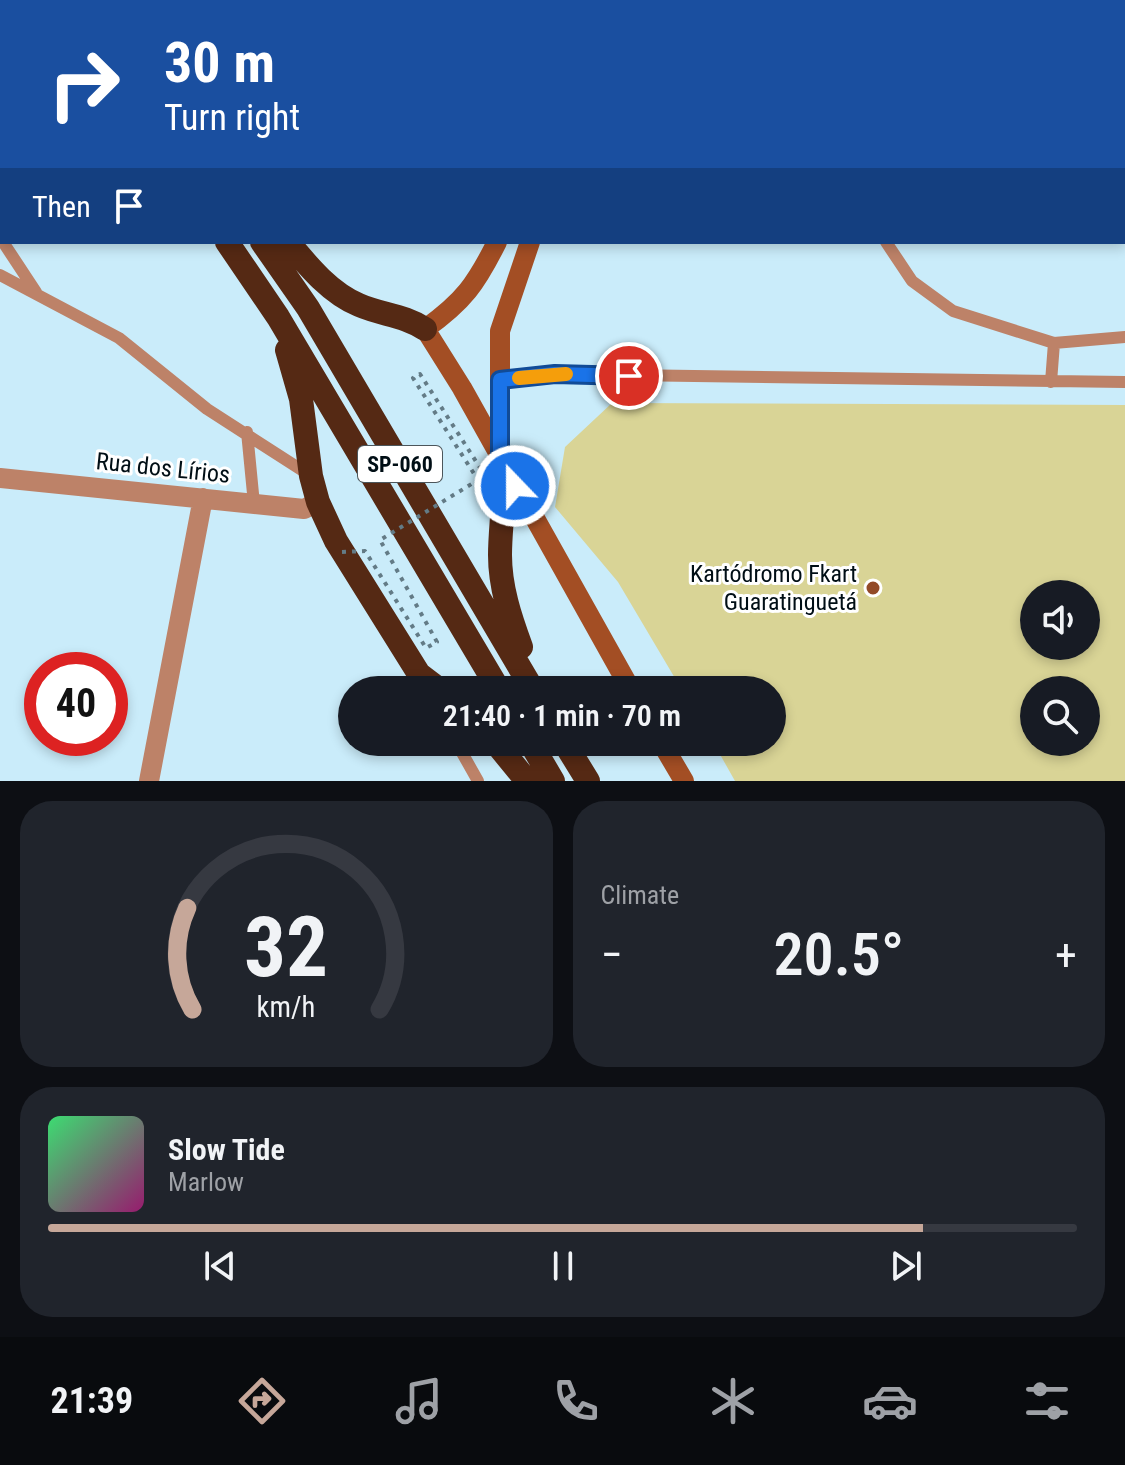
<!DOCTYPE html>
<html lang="en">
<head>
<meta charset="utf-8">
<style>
	:root { --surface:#171b24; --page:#20242c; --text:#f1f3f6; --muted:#9ea1a6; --line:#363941; --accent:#c6a799 }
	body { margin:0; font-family:"Roboto Condensed",sans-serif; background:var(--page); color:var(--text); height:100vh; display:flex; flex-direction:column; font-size:30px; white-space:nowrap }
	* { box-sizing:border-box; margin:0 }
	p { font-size:26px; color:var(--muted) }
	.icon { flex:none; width:44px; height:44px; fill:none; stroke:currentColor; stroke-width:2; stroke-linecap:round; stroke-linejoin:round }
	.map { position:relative; height:781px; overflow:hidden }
	.side { display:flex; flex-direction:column; gap:20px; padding:20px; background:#0d0f14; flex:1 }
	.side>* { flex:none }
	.banner { position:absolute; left:0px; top:0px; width:1126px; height:244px; box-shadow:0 4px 12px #0003; background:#1a4fa0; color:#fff; overflow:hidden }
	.fabs { position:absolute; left:1020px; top:580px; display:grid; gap:16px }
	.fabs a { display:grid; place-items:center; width:80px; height:80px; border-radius:50%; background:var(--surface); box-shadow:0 4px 12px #0003; font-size:40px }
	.speed { position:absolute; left:24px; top:652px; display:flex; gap:16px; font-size:40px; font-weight:700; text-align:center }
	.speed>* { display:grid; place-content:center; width:104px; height:104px; border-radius:50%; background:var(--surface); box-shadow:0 4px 12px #0003; line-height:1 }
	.speed .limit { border:12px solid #d22; background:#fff; color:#111 }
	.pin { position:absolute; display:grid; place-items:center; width:68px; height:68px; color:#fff; margin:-34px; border:4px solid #fff; border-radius:50%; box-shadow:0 2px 8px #0007 }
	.me { position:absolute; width:88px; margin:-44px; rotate:338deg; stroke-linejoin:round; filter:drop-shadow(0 0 6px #0008) }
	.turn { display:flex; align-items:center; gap:28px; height:168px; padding:0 32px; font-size:36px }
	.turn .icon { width:104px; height:104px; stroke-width:2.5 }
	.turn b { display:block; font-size:56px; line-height:68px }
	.then { display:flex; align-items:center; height:76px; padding:0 32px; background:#0003; gap:16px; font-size:30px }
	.big { font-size:60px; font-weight:600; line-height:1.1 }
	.side .card { flex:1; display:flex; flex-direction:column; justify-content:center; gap:12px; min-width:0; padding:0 28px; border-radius:32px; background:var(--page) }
	.side .dial { align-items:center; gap:0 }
	.dial svg { height:208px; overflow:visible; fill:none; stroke:var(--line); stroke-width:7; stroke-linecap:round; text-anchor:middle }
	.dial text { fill:var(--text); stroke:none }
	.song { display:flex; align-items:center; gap:24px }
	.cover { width:96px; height:96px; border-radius:12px; background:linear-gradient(135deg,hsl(140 70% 55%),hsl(320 70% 35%)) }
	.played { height:8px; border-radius:4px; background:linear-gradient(90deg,var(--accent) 85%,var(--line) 85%) }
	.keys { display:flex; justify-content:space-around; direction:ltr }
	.heat { display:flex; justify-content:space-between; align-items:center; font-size:44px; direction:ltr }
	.side .tiles { flex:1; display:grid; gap:20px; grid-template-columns:1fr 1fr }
	.card:last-child { grid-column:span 2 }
	.trip { position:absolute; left:338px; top:676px; width:448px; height:80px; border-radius:40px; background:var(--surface); box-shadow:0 4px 12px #0003; font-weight:600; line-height:80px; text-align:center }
	.dock { display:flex; height:128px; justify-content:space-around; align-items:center; background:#090b0e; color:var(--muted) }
	.dock .icon { width:56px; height:56px }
	.dock .on { color:var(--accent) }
	.dock b { font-size:36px; color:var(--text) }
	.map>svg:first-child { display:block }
	.green { fill:#d9d496; fill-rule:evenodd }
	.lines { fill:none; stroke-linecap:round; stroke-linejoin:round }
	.lane { stroke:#bd8268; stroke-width:12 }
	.street { stroke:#bd8268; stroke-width:20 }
	.secondary { stroke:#a34e24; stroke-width:20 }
	.highway { stroke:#552914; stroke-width:24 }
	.path-bridge { stroke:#637b86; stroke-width:4; stroke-dasharray:4 6; stroke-linecap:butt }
	.route-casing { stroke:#114b97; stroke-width:20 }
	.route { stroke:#1a73e8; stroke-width:14 }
	.slow { stroke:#f59e0b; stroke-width:14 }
	.poi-dot { fill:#924a28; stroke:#fff; stroke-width:3 }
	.labels { text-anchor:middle; stroke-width:6; stroke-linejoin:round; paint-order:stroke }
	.shield { fill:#fff; stroke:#4c565b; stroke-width:2 }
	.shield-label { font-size:22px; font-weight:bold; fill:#000e15 }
	.street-label { font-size:24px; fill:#000e15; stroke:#fff }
	.poi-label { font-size:24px; fill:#000e15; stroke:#fff; text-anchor:end }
</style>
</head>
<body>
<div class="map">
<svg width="1125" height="781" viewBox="0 0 1125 781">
	<rect width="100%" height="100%" fill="#caecfa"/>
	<!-- green -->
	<path class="green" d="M612 403 1125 405V781H735L713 742H772V690H682L618 582 555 507 565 447ZM1034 594H1086V646H1034ZM1034 690H1086V742H1034Z"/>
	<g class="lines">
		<!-- lane -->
		<path class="lane" d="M371 0 372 2
			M941 2 943 0
			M3 242 36 292
			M886 242 912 281 953 311 1054 343 1125 337
			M0 275 119 338 207 409 311 476
			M500 380 555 374 1125 382
			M1051 382 1054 343
			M247 432 254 504
			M456 742 478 781"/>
		<!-- street -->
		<path class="street" d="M0 478 304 509 318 502
			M149 781 203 498"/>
		<!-- secondary -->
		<path class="secondary" d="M633 2 635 0
			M669 2 670 0
			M497 242C476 284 464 301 425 329L462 388 631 690
			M500 457V331L530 242
			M661 742 684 781"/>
		<!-- highway -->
		<path class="highway" d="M47 0 49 2
			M80 0 82 2
			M227 242 278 317 499 690
			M262 242 308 308 533 690
			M288 242C308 266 330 293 359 305 382 315 404 315 425 329
			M287 350 301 399 311 476 318 502 336 541 419 674 440 690
			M500 461C507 492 500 523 500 555 500 587 510 617 521 647
			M495 742 527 781
			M530 742 553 781
			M564 742 588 781"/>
		<!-- path-bridge -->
		<path class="path-bridge" d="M342 552 365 551 426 648 437 642 380 540 478 480 413 378 420 374 486 477 504 480"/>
	</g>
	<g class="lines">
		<!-- route casing -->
		<g class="route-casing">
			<path id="route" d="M515 486 500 461V380L555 374 629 376"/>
		</g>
		<!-- route -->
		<use href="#route" class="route"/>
		<!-- slow -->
		<path class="slow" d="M519 378 566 374"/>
	</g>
	<!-- markers -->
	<circle class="poi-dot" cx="873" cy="588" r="8"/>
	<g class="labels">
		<!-- shield labels -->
		<rect class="shield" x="358" y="446" width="84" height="36" rx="6"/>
		<g class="shield-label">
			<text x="400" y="472">SP-060</text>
		</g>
		<!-- street labels -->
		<g class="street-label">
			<text transform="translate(163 468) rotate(6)" y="8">Rua dos Lírios</text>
		</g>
		<!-- poi labels -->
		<g class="poi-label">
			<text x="857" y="582">Kartódromo Fkart<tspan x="857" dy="28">Guaratinguetá</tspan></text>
		</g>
	</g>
</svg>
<div class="fabs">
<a><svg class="icon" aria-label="sound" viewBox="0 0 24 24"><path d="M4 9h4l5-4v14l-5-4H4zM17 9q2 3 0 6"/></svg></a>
<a><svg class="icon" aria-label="search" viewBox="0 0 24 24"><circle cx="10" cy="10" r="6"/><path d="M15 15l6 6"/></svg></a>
</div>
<div class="speed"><div class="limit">40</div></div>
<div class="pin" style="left:629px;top:376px;background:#d93025"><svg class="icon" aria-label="arrive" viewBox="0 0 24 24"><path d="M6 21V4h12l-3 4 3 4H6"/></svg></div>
<svg class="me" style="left:515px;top:486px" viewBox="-20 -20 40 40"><circle r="17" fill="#1a73e8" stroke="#fff" stroke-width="3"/><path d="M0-11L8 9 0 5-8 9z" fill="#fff"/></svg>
<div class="trip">21:40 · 1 min · 70 m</div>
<div class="banner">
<div class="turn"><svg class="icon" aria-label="right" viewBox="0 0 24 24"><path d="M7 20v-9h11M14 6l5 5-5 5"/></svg><div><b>30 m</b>Turn right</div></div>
<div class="then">Then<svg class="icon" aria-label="arrive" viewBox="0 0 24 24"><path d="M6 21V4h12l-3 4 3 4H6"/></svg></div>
</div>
</div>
<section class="side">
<div class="tiles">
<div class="card dial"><svg viewBox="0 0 100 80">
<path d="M14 69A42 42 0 1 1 86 69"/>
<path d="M14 69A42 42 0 0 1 12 30" stroke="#c6a799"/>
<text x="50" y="56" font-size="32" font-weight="700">32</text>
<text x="50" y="72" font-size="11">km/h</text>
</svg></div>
<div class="card"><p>Climate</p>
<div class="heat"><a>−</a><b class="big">20.5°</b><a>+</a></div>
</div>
<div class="card">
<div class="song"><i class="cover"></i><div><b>Slow Tide</b><p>Marlow</p></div></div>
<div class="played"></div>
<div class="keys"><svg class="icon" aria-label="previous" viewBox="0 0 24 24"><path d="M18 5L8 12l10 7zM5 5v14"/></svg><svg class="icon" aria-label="pause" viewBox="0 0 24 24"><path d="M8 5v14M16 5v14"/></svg><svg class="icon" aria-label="next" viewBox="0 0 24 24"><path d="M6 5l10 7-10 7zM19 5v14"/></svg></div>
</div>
</div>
</section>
<nav class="dock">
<b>21:39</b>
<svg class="icon on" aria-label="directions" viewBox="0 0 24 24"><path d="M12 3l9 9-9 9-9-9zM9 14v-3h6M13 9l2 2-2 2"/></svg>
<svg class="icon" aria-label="music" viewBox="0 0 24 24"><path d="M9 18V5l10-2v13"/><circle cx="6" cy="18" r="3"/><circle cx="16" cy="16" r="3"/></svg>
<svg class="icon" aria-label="phone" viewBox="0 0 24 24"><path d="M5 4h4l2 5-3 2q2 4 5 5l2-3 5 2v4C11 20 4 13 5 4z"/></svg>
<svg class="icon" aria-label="climate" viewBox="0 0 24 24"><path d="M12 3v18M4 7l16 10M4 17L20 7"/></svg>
<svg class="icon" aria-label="car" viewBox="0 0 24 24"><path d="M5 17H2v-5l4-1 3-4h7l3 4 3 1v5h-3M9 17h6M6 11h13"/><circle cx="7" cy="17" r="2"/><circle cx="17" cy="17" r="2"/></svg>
<svg class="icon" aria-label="filters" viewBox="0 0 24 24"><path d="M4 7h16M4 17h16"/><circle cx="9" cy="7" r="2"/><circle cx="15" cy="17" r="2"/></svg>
</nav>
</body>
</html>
